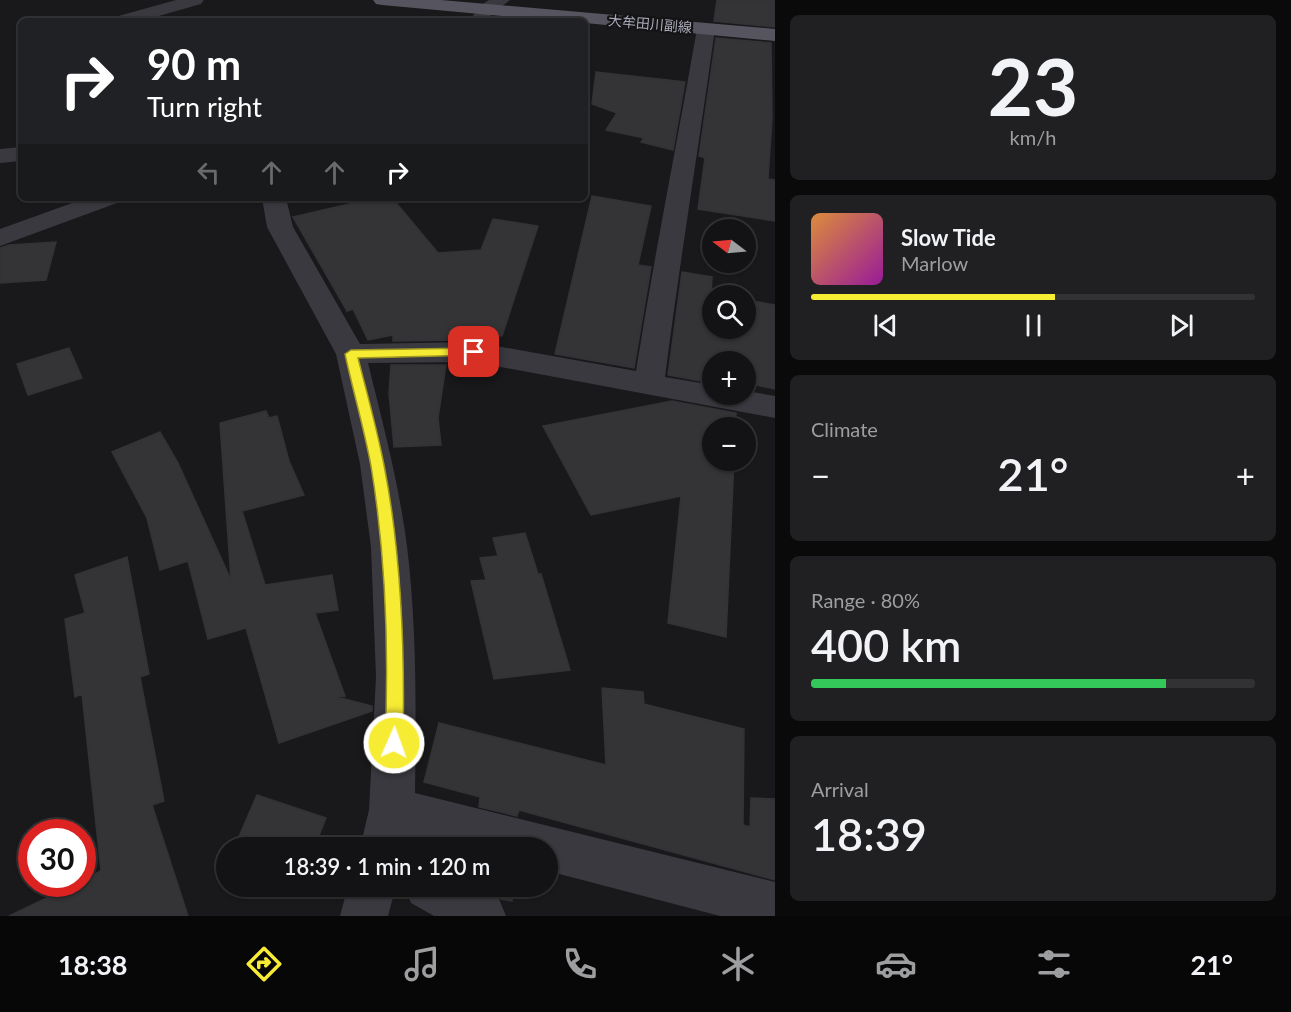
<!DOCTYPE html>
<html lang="en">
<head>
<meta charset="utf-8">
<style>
	:root { --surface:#131214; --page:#202022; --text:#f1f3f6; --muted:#9d9ea0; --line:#323234; --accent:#f7ec34 }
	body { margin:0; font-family:Lato,"Noto Sans JP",sans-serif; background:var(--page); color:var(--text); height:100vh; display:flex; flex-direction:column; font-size:22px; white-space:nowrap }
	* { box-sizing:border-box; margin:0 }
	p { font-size:20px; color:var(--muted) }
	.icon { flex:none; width:33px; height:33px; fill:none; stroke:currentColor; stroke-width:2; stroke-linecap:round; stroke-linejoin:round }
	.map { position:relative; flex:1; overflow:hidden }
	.side { display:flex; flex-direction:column; gap:15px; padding:15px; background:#0a0a0b; width:516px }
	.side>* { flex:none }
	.banner { position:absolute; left:18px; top:18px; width:570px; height:183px; border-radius:9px; box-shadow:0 2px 4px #0004,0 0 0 2px var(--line); background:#202124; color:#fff; overflow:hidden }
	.needle { width:39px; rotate:286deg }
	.fabs { position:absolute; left:702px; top:219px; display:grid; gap:12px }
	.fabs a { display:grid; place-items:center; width:54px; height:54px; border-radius:50%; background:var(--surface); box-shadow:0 2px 4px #0004,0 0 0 2px var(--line); font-size:30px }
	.speed { position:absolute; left:18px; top:819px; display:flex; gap:12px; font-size:30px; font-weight:700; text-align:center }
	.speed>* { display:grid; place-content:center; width:78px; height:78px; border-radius:50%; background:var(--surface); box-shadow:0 2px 4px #0004,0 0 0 2px var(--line); line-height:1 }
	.speed .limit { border:9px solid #d22; background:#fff; color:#111 }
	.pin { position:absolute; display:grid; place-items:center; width:51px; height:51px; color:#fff; margin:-26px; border-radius:12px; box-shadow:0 3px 9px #0006 }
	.me { position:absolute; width:66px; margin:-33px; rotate:2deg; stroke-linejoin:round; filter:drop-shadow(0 0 4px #0008) }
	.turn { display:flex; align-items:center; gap:21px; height:126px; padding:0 30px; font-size:27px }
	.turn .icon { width:78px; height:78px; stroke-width:2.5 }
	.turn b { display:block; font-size:42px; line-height:51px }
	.lanes { display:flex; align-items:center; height:57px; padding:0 30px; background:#0003; justify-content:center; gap:30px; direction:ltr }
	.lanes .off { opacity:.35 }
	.big { font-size:45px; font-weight:600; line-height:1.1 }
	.side .tile { flex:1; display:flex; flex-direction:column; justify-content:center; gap:9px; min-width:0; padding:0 21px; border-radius:9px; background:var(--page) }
	.side .dial { align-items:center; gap:0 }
	.dial b { font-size:78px; line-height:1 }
	.song { display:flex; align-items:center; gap:18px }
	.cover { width:72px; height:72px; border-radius:9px; background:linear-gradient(135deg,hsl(30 70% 55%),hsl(300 70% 35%)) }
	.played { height:6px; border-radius:3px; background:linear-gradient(90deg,var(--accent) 55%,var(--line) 55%) }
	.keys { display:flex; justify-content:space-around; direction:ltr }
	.heat { display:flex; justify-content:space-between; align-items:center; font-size:33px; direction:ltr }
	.charge { height:9px; border-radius:4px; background:linear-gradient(90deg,#34c759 80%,var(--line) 0) }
	.trip { position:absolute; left:216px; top:837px; width:342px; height:60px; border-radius:30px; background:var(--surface); box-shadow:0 2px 4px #0004,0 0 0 2px var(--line); font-weight:600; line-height:60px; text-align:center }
	.menu { display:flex; height:96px; justify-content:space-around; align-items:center; background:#080708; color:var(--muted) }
	.menu .icon { width:42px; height:42px }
	.menu .on { color:var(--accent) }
	.menu b { font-size:27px; color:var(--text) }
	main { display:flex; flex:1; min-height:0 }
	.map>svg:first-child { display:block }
	.building { fill:#343336; stroke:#333236; stroke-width:1.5 }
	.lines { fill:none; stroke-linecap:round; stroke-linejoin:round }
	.minor { fill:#3a3940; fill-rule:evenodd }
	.major { fill:#56555f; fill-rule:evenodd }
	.route { fill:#f7ec34; stroke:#a19922; stroke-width:1.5 }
	.labels { text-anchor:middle; stroke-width:4.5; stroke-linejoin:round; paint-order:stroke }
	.far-street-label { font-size:14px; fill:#aaabba; stroke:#141315 }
</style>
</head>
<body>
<main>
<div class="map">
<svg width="775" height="916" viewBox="0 0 775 916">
	<rect width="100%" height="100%" fill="#19181a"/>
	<!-- building -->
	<path class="building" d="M717 0H775V27L714 21Z
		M716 38 771 43 772 118 768 179 775 180V221L698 209 705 158 699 156Z
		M596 72 685 82 673 150 641 142 644 138 606 130 617 113 592 104Z
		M592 196 651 206 638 265 651 267 634 368 555 354Z
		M375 198H392L438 253 481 250 493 219 538 226 502 336 484 333 456 340 393 341V335L368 340 353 309 347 311 293 217Z
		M56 242 46 280 0 283V248L9 245Z
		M682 272 712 277 711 294 718 296H712V328H746V300L775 305V389L746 383V362H712V383L668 375Z
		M69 348 82 378 28 395 17 364Z
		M391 365H446L438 418 441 445 394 447 389 393Z
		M672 401 736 413 735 428H712V460H734L726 637 668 623 681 496 591 515 543 426Z
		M266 411 269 418 277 416 289 461 304 495 242 511 265 585 332 575 338 610 315 613 345 696 337 697 372 706V711L279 743 246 628 208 639 188 561 160 570 147 518 112 452 160 432 178 463 231 580 220 423Z
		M525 533 538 574H541L570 670 494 679 471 581 486 580 480 558 498 556 493 538Z
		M127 557 149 674 140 677 164 801 152 805 188 916H9L76 884H82V880L101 871 82 694 75 697 65 619 85 613 75 575Z
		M602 688 643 692 644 704 744 729 743 825 750 827 751 798 775 799V880L519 810 517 816 479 807 480 797 424 782 439 723 606 765Z
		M257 795 326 818 314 848H234Z
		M482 886H514L512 901 501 899Z"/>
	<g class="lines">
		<!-- minor -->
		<path class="minor" d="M176 0H204L201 4 141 21H112L115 17Z
			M489 0H510L493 13 487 21H469L481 5Z
			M706 24 712 25 715 29C699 145 680 260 665 377L712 385V394H746V391L775 396V418L474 362 368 363C383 424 399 484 407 546 417 628 416 711 415 793L775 882V916H720L548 871V848H451L409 837 406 848H360L369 810 376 677 371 547 360 464 336 354 267 227 262 198H286L293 227 360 344 474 342 636 371C654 257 677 143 697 29L700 25Z
			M21 147V161L0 163V149Z
			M86 198H121L117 203 0 246V229Z
			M348 886H396L388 916H340Z
			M404 886H477L499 899 506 916H434L411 903Z"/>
		<!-- major -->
		<path class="major" d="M373 0H441L775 29V41L585 23V21H558L382 5 376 4Z"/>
	</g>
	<!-- route -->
	<path class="route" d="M474 348 478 349V355L358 358C367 393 377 429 384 465 402 556 405 651 403 743L400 749 394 752 388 749 385 743C389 651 386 557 371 466 364 428 353 391 345 354L351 350Z"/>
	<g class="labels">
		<!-- far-street labels -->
		<g class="far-street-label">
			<text transform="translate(650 24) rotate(5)" y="5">大牟田川副線</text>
		</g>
	</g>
</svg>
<div class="fabs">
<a><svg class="needle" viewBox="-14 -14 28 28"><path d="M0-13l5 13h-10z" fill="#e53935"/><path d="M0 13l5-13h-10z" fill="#9d9ea0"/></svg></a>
<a><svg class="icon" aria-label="search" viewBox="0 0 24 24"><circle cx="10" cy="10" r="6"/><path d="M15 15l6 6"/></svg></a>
<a>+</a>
<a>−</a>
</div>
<div class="speed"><div class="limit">30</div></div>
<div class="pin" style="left:474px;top:352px;background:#d93025"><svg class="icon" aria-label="arrive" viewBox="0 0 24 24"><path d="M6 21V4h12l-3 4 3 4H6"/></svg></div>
<svg class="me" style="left:394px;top:743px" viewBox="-20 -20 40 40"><circle r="17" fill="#f7ec34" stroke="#fff" stroke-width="3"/><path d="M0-11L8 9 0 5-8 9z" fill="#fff"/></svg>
<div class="trip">18:39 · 1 min · 120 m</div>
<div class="banner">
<div class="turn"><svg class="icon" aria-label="right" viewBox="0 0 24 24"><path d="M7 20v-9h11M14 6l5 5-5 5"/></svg><div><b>90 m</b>Turn right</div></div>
<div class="lanes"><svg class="icon off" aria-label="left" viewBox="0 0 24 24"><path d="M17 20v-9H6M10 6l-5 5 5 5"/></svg><svg class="icon off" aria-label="ahead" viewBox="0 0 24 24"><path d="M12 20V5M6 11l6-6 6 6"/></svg><svg class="icon off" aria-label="ahead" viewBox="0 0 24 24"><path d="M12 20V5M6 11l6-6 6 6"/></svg><svg class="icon" aria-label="right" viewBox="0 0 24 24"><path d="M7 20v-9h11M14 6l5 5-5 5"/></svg></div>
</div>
</div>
<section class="side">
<div class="tile dial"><b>23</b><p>km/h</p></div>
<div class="tile">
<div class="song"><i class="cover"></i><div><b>Slow Tide</b><p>Marlow</p></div></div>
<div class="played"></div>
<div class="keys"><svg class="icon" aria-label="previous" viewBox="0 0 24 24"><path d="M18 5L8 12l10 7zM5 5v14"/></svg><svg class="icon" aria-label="pause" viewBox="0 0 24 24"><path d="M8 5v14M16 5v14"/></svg><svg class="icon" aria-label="next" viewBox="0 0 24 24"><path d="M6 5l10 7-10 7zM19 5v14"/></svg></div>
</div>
<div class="tile"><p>Climate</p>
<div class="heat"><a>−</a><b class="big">21°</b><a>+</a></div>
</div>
<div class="tile"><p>Range · 80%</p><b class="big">400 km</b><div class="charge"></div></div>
<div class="tile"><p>Arrival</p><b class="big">18:39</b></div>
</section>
</main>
<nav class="menu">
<b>18:38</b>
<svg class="icon on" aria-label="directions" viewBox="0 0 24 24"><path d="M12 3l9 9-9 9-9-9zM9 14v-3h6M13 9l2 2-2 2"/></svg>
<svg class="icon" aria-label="music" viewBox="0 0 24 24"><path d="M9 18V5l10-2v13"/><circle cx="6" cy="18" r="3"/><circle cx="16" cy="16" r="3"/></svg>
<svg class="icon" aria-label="phone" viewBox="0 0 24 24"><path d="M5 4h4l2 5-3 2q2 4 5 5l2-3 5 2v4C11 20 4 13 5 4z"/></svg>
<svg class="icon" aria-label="climate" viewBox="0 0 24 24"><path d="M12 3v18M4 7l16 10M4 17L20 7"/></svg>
<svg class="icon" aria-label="car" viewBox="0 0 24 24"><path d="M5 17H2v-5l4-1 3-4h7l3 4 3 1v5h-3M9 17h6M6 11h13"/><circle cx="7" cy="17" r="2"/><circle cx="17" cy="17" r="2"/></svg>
<svg class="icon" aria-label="filters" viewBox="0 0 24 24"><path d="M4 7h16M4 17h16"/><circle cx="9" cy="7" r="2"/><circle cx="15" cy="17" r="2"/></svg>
<b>21°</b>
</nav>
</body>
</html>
